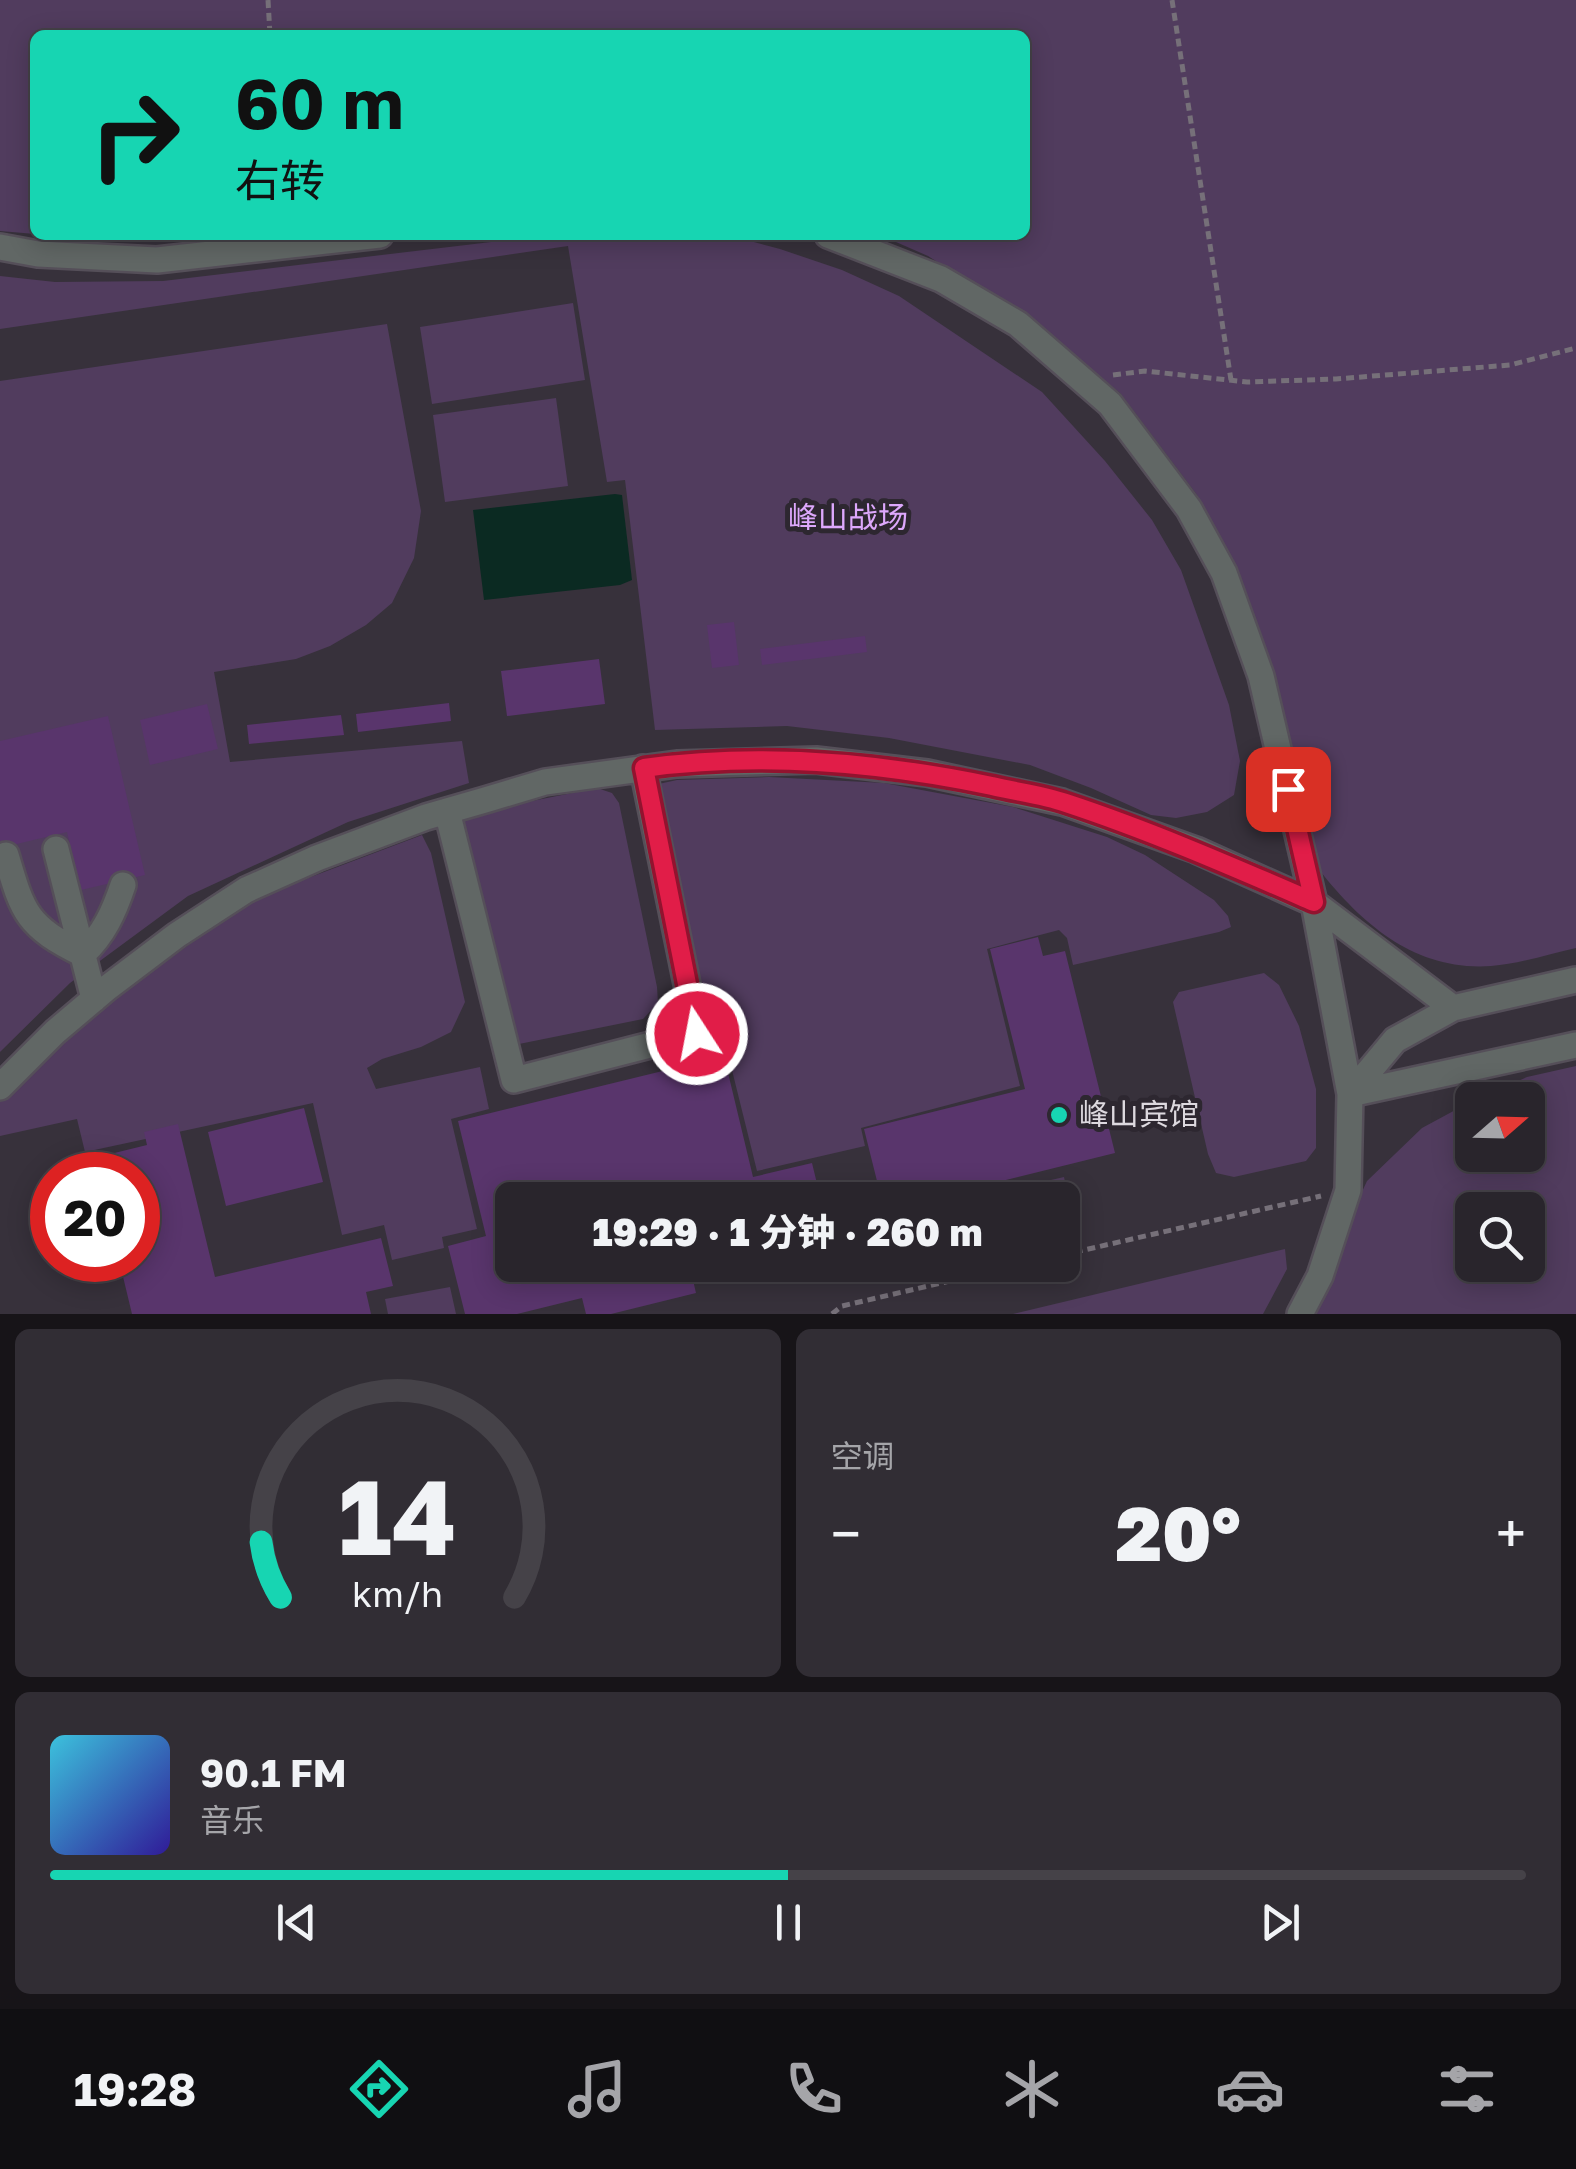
<!DOCTYPE html>
<html lang="zh">
<head>
<meta charset="utf-8">
<style>
	:root { --surface:#29252c; --page:#312d34; --text:#f1f3f6; --muted:#a5a5a9; --line:#454248; --accent:#17d5b2 }
	body { margin:0; font-family:"Golos Text","Noto Sans SC",sans-serif; background:var(--page); color:var(--text); height:100vh; display:flex; flex-direction:column; font-size:38px; white-space:nowrap }
	* { box-sizing:border-box; margin:0 }
	p { font-size:32px; color:var(--muted) }
	.icon { flex:none; width:55px; height:55px; fill:none; stroke:currentColor; stroke-width:2; stroke-linecap:round; stroke-linejoin:round }
	.map { position:relative; height:1314px; overflow:hidden }
	.drawer { display:flex; flex-direction:column; gap:15px; padding:15px; background:#171418; flex:1 }
	.drawer>* { flex:none }
	.top-card { position:absolute; left:30px; top:30px; width:1000px; height:210px; border-radius:15px; box-shadow:0 5px 25px #0003,0 0 0 2px var(--line); background:#17d5b2; color:#111; overflow:hidden }
	.needle { width:65px; rotate:70deg }
	.tools { position:absolute; left:1455px; top:1082px; display:grid; gap:20px }
	.tools a { display:grid; place-items:center; width:90px; height:90px; border-radius:15px; background:var(--surface); box-shadow:0 5px 25px #0003,0 0 0 2px var(--line); font-size:50px }
	.speed { position:absolute; left:30px; top:1152px; display:flex; gap:20px; font-size:50px; font-weight:700; text-align:center }
	.speed>* { display:grid; place-content:center; width:130px; height:130px; border-radius:50%; background:var(--surface); box-shadow:0 5px 25px #0003,0 0 0 2px var(--line); line-height:1 }
	.speed .limit { border:15px solid #d22; background:#fff; color:#111 }
	.pin { position:absolute; display:grid; place-items:center; width:85px; height:85px; color:#fff; margin:-42px; border-radius:20px; box-shadow:0 5px 15px #0006 }
	.me { position:absolute; width:110px; margin:-55px; rotate:349deg; stroke-linejoin:round; filter:drop-shadow(0 0 8px #0008) }
	.turn { display:flex; align-items:center; gap:35px; height:210px; padding:0 40px; font-size:45px }
	.turn .icon { width:130px; height:130px; stroke-width:2.5 }
	.turn b { display:block; font-size:70px; line-height:85px }
	.big { font-size:75px; font-weight:800; line-height:1.1 }
	.drawer .tile { flex:1; display:flex; flex-direction:column; justify-content:center; gap:15px; min-width:0; padding:0 35px; border-radius:15px; background:var(--page) }
	.drawer .dial { align-items:center; gap:0 }
	.dial svg { height:260px; overflow:visible; fill:none; stroke:var(--line); stroke-width:7; stroke-linecap:round; text-anchor:middle }
	.dial text { fill:var(--text); stroke:none }
	.song { display:flex; align-items:center; gap:30px }
	.cover { width:120px; height:120px; border-radius:15px; background:linear-gradient(135deg,hsl(190 70% 55%),hsl(250 70% 35%)) }
	.played { height:10px; border-radius:5px; background:linear-gradient(90deg,var(--accent) 50%,var(--line) 50%) }
	.keys { display:flex; justify-content:space-around; direction:ltr }
	.heat { display:flex; justify-content:space-between; align-items:center; font-size:55px; direction:ltr }
	.drawer .tiles { flex:1; display:grid; gap:15px; grid-template-columns:1fr 1fr }
	.tile:last-child { grid-column:span 2 }
	.trip { position:absolute; left:495px; top:1182px; width:585px; height:100px; border-radius:15px; background:var(--surface); box-shadow:0 5px 25px #0003,0 0 0 2px var(--line); font-weight:800; line-height:100px; text-align:center }
	.tab-bar { display:flex; height:160px; justify-content:space-around; align-items:center; background:#100f12; color:var(--muted) }
	.tab-bar .icon { width:70px; height:70px }
	.tab-bar .active { color:var(--accent) }
	.tab-bar b { font-size:45px; color:var(--text) }
	.map>svg:first-child { display:block }
	.green { fill:#513c5e; fill-rule:evenodd }
	.water { fill:#0b2a22 }
	.building { fill:#59356c }
	.lines { fill:none; stroke-linecap:round; stroke-linejoin:round }
	.minor-casing { stroke:#554f59; stroke-width:30 }
	.path { stroke:#767079; stroke-width:5; stroke-dasharray:8 5; stroke-linecap:butt }
	.minor { stroke:#616765; stroke-width:25 }
	.route-casing { stroke:#92132f; stroke-width:25 }
	.route { stroke:#e11d48; stroke-width:18 }
	.poi-dot { fill:#17d5b2; stroke:#2d2730; stroke-width:4 }
	.labels { text-anchor:middle; stroke-width:10; stroke-linejoin:round; paint-order:stroke }
	.park-label { font-size:30px; fill:#dda8fc; stroke:#2d2730 }
	.poi-label { font-size:30px; fill:#ddd9df; stroke:#2d2730; text-anchor:start }
</style>
</head>
<body>
<div class="map">
<svg width="1576" height="1314" viewBox="0 0 1576 1314">
	<rect width="100%" height="100%" fill="#37313b"/>
	<!-- green -->
	<path class="green" d="M0 0H1576V948C1549 954 1519 964 1491 966 1416 971 1364 926 1320 871L1226 558 1197 495 1120 393 1029 321 928 256 880 235H1025V35H35V234L0 231Z
		M550 235H728L780 249 842 270 899 296 1042 392 1105 461 1152 520 1181 570 1229 705 1240 761 1234 795 1207 812 1176 818 1151 815 1091 788 1030 765 889 738 787 726 655 730 625 480 607 482 568 246 0 329V276L55 282 163 281Z
		M573 303 585 380 432 404 420 327Z
		M387 324 421 511 414 558 392 603 366 625 330 646 296 659 214 672 230 762 462 741 469 783 348 822 188 896 70 983 0 1052V381Z
		M556 398 568 486 445 502 433 415Z
		M769 777 884 783 1013 807 1107 837 1145 855 1214 900 1228 916 1231 927 1219 932 1073 965 1067 938 1059 930 987 949 1020 1086 861 1128 865 1146 757 1171 727 1050 705 1054 654 785 677 780Z
		M597 788 612 793 619 803 657 987 658 1003 643 1019 519 1044 513 1041 459 826 468 816 481 811Z
		M422 835 431 853 465 1002 451 1032 421 1047 382 1059 367 1068 376 1089 480 1067 489 1109 451 1119 477 1229 442 1237 444 1248 392 1260 384 1225 342 1235 313 1103 85 1152 77 1119 0 1136V1101L85 1021 229 915 271 892Z
		M1264 973 1279 985 1299 1026 1316 1089V1148L1306 1161 1234 1177 1216 1173 1208 1154 1173 1002 1179 992Z
		M1576 1066V1314H1314L1319 1305 1353 1211 1367 1181 1422 1128 1472 1101V1155H1528V1100H1475L1527 1077ZM1472 1210H1528V1265H1472Z
		M1064 1177 1071 1209 1063 1211 1062 1200H964Z
		M1285 1249 1287 1269 1263 1314H1013Z
		M450 1287 456 1314H388L385 1299Z"/>
	<!-- water -->
	<path class="water" d="M615 494 622 495 632 580 620 585 484 600 473 510Z"/>
	<!-- building -->
	<path class="building" d="M734 622 739 665 712 668 707 625Z
		M865 636 867 652 762 665 760 649Z
		M599 659 605 704 507 716 501 671Z
		M449 703 451 721 358 732 356 714Z
		M207 704 218 749 150 765 140 720Z
		M341 715 344 735 249 744 247 725Z
		M108 716 145 875 81 890 67 832 0 848V741Z
		M1038 937 1043 956 1065 951 1115 1153 925 1200H904L900 1184 879 1189 864 1129 1025 1089 990 949Z
		M724 1056 753 1177 812 1163 821 1200H512V1265L729 1266 692 1276 696 1293 611 1314H586L582 1298 517 1314H465L448 1246 486 1236 458 1121Z
		M304 1108 323 1182 226 1206 208 1132Z
		M178 1124 215 1277 381 1238 393 1286 366 1292 371 1314H132L119 1260H138V1175H98L94 1158 147 1145 144 1132Z"/>
	<g class="lines">
		<!-- minor casing -->
		<g class="minor-casing">
			<path id="minor" d="M828 235 941 279 1018 324 1110 404 1189 509 1224 573 1261 676 1314 903 1350 1094 1348 1190 1320 1276 1300 1314
				M0 247 38 254 157 260 380 235
				M447 811 514 1080 697 1033 643 768
				M56 849 94 999
				M6 855C23 913 26 926 83 954 104 934 114 912 123 885
				M0 1087 55 1032 107 988 177 935 246 890 317 858 426 817 485 800 545 782 677 764 816 760 927 773 1062 802 1196 850 1314 903 1453 1008
				M1350 1094 1395 1040 1453 1008 1576 980
				M1350 1094 1576 1045"/>
		</g>
		<!-- path -->
		<path class="path" d="M268 0 270 35
			M1172 0 1231 380
			M1113 375 1145 371 1247 382 1336 379 1510 365 1576 348
			M1062 1255 1321 1196
			M832 1314 842 1306 1019 1265"/>
		<!-- minor -->
		<use href="#minor" class="minor"/>
	</g>
	<g class="lines">
		<!-- route casing -->
		<g class="route-casing">
			<path id="route" d="M697 1034 644 768C760 752 877 762 992 786 1017 792 1043 795 1066 803 1151 831 1233 867 1314 902L1288 789"/>
		</g>
		<!-- route -->
		<use href="#route" class="route"/>
	</g>
	<!-- markers -->
	<circle class="poi-dot" cx="1059" cy="1115" r="10"/>
	<g class="labels">
		<!-- park labels -->
		<g class="park-label">
			<text x="848" y="528">峰山战场</text>
		</g>
		<!-- poi labels -->
		<g class="poi-label">
			<text x="1079" y="1125">峰山宾馆</text>
		</g>
	</g>
</svg>
<div class="tools">
<a><svg class="needle" viewBox="-14 -14 28 28"><path d="M0-13l5 13h-10z" fill="#e53935"/><path d="M0 13l5-13h-10z" fill="#a5a5a9"/></svg></a>
<a><svg class="icon" aria-label="search" viewBox="0 0 24 24"><circle cx="10" cy="10" r="6"/><path d="M15 15l6 6"/></svg></a>
</div>
<div class="speed"><div class="limit">20</div></div>
<div class="pin" style="left:1288px;top:789px;background:#d93025"><svg class="icon" aria-label="arrive" viewBox="0 0 24 24"><path d="M6 21V4h12l-3 4 3 4H6"/></svg></div>
<svg class="me" style="left:697px;top:1034px" viewBox="-20 -20 40 40"><circle r="17" fill="#e11d48" stroke="#fff" stroke-width="3"/><path d="M0-11L8 9 0 5-8 9z" fill="#fff"/></svg>
<div class="trip">19:29 · 1 分钟 · 260 m</div>
<div class="top-card">
<div class="turn"><svg class="icon" aria-label="right" viewBox="0 0 24 24"><path d="M7 20v-9h11M14 6l5 5-5 5"/></svg><div><b>60 m</b>右转</div></div>
</div>
</div>
<section class="drawer">
<div class="tiles">
<div class="tile dial"><svg viewBox="0 0 100 80">
<path d="M14 69A42 42 0 1 1 86 69"/>
<path d="M14 69A42 42 0 0 1 8 52" stroke="#17d5b2"/>
<text x="50" y="56" font-size="32" font-weight="700">14</text>
<text x="50" y="72" font-size="11">km/h</text>
</svg></div>
<div class="tile"><p>空调</p>
<div class="heat"><a>−</a><b class="big">20°</b><a>+</a></div>
</div>
<div class="tile">
<div class="song"><i class="cover"></i><div><b>90.1 FM</b><p>音乐</p></div></div>
<div class="played"></div>
<div class="keys"><svg class="icon" aria-label="previous" viewBox="0 0 24 24"><path d="M18 5L8 12l10 7zM5 5v14"/></svg><svg class="icon" aria-label="pause" viewBox="0 0 24 24"><path d="M8 5v14M16 5v14"/></svg><svg class="icon" aria-label="next" viewBox="0 0 24 24"><path d="M6 5l10 7-10 7zM19 5v14"/></svg></div>
</div>
</div>
</section>
<nav class="tab-bar">
<b>19:28</b>
<svg class="icon active" aria-label="directions" viewBox="0 0 24 24"><path d="M12 3l9 9-9 9-9-9zM9 14v-3h6M13 9l2 2-2 2"/></svg>
<svg class="icon" aria-label="music" viewBox="0 0 24 24"><path d="M9 18V5l10-2v13"/><circle cx="6" cy="18" r="3"/><circle cx="16" cy="16" r="3"/></svg>
<svg class="icon" aria-label="phone" viewBox="0 0 24 24"><path d="M5 4h4l2 5-3 2q2 4 5 5l2-3 5 2v4C11 20 4 13 5 4z"/></svg>
<svg class="icon" aria-label="climate" viewBox="0 0 24 24"><path d="M12 3v18M4 7l16 10M4 17L20 7"/></svg>
<svg class="icon" aria-label="car" viewBox="0 0 24 24"><path d="M5 17H2v-5l4-1 3-4h7l3 4 3 1v5h-3M9 17h6M6 11h13"/><circle cx="7" cy="17" r="2"/><circle cx="17" cy="17" r="2"/></svg>
<svg class="icon" aria-label="filters" viewBox="0 0 24 24"><path d="M4 7h16M4 17h16"/><circle cx="9" cy="7" r="2"/><circle cx="15" cy="17" r="2"/></svg>
</nav>
</body>
</html>
